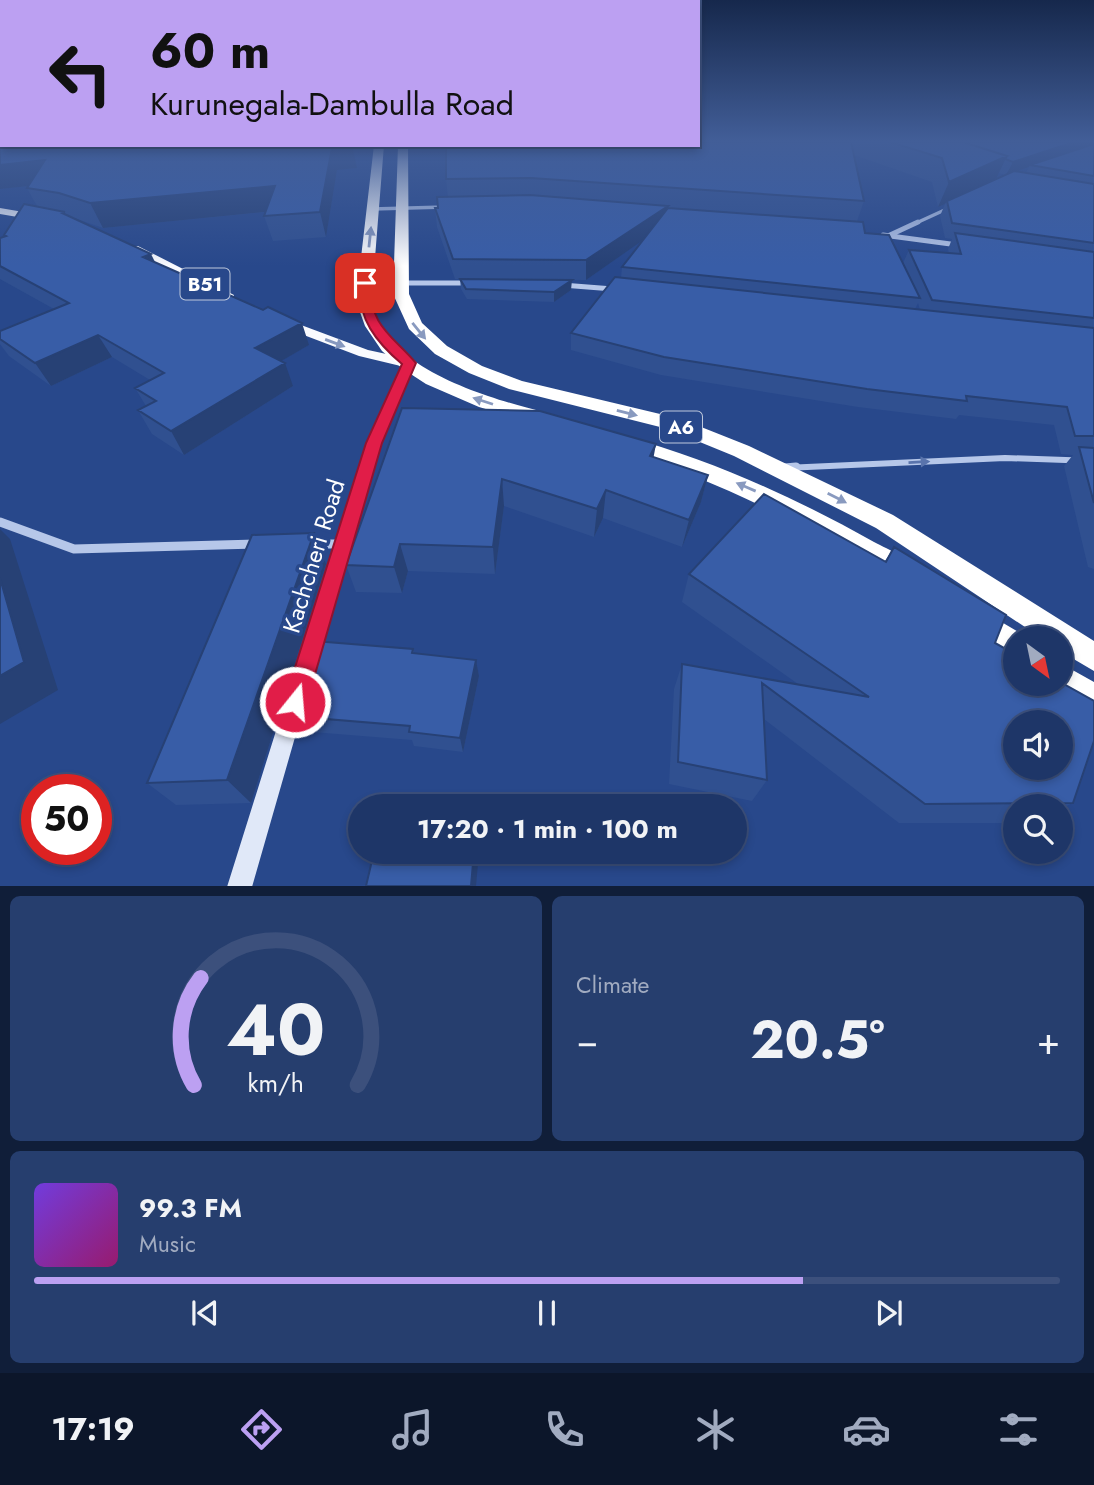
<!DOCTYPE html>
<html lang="en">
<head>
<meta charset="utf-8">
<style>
	:root { --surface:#1e3668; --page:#263e6e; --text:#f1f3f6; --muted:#a1abc0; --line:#3c507c; --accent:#bca0f2 }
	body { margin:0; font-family:Jost,sans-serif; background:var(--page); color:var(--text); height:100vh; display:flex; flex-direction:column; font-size:26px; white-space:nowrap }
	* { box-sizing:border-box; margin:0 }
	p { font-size:23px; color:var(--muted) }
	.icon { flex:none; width:38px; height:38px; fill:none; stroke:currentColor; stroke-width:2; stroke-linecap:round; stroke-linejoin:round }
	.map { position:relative; height:886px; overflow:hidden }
	.panel { display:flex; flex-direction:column; gap:10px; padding:10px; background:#101e39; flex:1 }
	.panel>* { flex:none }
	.top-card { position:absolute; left:0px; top:0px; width:700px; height:147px; box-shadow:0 4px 10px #0003,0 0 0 2px var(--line); background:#bca0f2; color:#111; overflow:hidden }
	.needle { width:46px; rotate:147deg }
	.buttons { position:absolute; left:1003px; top:626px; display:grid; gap:14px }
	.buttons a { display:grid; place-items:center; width:70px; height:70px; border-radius:50%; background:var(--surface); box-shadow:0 4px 10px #0003,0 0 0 2px var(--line); font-size:35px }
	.speed { position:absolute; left:21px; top:774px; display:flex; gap:14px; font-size:35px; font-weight:700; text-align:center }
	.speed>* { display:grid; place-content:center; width:91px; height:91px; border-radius:50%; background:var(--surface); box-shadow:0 4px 10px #0003,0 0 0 2px var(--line); line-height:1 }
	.speed .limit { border:10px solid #d22; background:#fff; color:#111 }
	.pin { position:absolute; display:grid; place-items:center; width:60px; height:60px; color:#fff; margin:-30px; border-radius:14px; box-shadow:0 4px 10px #0006 }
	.me { position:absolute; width:77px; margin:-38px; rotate:17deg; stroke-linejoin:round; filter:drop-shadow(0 0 5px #0008) }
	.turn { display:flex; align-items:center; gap:24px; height:147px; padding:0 35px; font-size:32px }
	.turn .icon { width:91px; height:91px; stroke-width:2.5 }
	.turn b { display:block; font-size:49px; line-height:60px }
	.big { font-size:52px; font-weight:700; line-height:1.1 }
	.panel .card { flex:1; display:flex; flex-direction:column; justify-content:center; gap:10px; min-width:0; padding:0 24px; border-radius:10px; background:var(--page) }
	.panel .dial { align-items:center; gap:0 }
	.dial svg { height:182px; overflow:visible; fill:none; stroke:var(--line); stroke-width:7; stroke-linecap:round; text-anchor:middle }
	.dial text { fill:var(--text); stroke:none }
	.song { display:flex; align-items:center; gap:21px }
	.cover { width:84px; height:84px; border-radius:10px; background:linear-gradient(135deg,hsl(260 70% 55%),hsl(320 70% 35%)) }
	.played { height:7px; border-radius:4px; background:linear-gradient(90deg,var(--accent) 75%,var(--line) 75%) }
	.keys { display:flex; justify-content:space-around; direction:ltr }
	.heat { display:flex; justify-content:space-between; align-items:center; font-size:38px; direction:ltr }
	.panel .tiles { flex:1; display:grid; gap:10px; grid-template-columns:1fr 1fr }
	.card:last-child { grid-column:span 2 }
	.trip { position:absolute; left:348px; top:794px; width:399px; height:70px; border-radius:35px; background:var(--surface); box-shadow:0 4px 10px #0003,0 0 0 2px var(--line); font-weight:700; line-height:70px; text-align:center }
	.tabs { display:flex; height:112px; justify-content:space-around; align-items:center; background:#0c162a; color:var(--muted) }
	.tabs .icon { width:49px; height:49px }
	.tabs .active { color:var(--accent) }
	.tabs b { font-size:32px; color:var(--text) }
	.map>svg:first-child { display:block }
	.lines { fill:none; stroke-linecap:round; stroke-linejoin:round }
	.street-far3 { stroke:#b6c7e9; stroke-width:3.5 }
	.street-far2 { stroke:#b6c7e9; stroke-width:5 }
	.street-far1 { stroke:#b6c7e9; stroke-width:6 }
	.street { stroke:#b6c7e9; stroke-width:9 }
	.secondary { fill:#e0e8f8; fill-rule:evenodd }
	.primary { fill:#f9fafe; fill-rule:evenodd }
	.highway { fill:#fff; fill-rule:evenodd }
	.wall { fill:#305090; fill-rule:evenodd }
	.shaded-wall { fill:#274175 }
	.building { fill:#385da7; stroke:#274175; stroke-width:2; fill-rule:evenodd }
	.oneway { fill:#899abf }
	.oneway2 { fill:#8698bf }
	.oneway3 { fill:#5a74ac }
	.route { fill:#e11d48; stroke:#92132f; stroke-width:2 }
	.labels { text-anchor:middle; stroke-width:7; stroke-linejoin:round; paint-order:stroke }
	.shield { fill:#28488b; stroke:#bec8dc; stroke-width:2 }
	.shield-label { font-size:19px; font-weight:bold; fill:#fff }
	.near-street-label { font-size:24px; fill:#fff; stroke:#28488b }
</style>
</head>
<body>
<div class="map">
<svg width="1094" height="887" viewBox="0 0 1094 887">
	<rect width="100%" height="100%" fill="#28488b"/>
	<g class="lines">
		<!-- street-far3 -->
		<path class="street-far3" d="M372 209 445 207
			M914 224 949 208"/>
		<!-- street-far2 -->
		<path class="street-far2" d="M883 235 958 245
			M890 235 918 222
			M365 283H470
			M562 285 613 289"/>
		<!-- street-far1 -->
		<path class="street-far1" d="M785 468 1005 458 1094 461"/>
		<!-- street -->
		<path class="street" d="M785 468 796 467
			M0 522 74 549 256 544
			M310 544H343"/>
		<!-- secondary -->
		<path class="secondary" d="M409 359 415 363 381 443 319 657 316 663 309 666 302 663 299 657 367 443 403 363Z
			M296 689 303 692 306 699 252 887H227L286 699 289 692Z"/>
		<!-- primary -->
		<path class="primary" d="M0 208 41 215 46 218 41 221 0 214Z
			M130 246H138L234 295 233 298H223L130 250Z
			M285 319 368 350 414 360 417 363 409 368 359 356 280 326V320Z"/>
		<!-- highway -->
		<path class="highway" d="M374 145H384C381 183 378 220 375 258 374 271 370 287 372 300 380 368 489 398 543 412L546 417 543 422 536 424 479 407 426 384 403 369 382 351 365 326 356 301Z
			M398 145H408L409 294 422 323 447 346 482 366 522 381 681 419 749 446 893 515 1094 641V671L1060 651V639H1043L876 528 734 456 668 429 509 389 469 373 435 354 409 329 393 294Z
			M628 437C714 461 796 498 874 542 889 550 913 559 921 575L917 583 908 586 899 583C811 527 720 482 621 449L617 444 621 439Z
			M976 607 1025 636 1026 639H1015V658L966 628 962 619 966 610Z
			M1060 663 1094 682V714L1050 687 1048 684H1060Z"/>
	</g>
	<!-- wall -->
	<path class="wall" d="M0 142 357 168 337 170 326 237 273 241 264 216 266 212 103 228 71 217 309 345 281 361 293 386 184 455 152 434 138 410 146 406 135 388 150 380 112 357 51 386 9 356 0 344V331L54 309 0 279V238L5 237 4 235 37 206 27 188 28 186 0 189Z
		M698 142H1094V569L1088 567 1064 466 1073 455 1061 454 1054 425 959 415 956 419 858 407 661 375 571 350V333L621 278 622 267 644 239 586 280 455 279 437 227 435 208H438L448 197 446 179ZM854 155 932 182 938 207 945 204 940 216 945 238 952 239 948 249 949 253 909 250 903 263 865 233 857 221 864 201ZM1029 167 1026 173 1018 171ZM999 173 1005 175 995 179ZM918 303 920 310 915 309Z
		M460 279 571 290 554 302 467 299 461 289Z
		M402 408 654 457 708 475 701 502 682 547 603 518 594 537 504 506 495 574 408 571 402 593 356 592 346 565Z
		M894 547 995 643 1073 803 1060 809V807H1015V823H899L764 719 767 780 752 801 669 784 674 689 682 664 798 684 682 602 689 574 885 561Z
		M326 564 251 803 176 805 147 783Z
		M413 649 414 653 476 660 479 676 463 752 414 746 412 740 300 731 290 716Z"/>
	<!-- shaded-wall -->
	<path class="shaded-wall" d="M1074 142H1094V143L1093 146 1030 165 1029 167 1006 175 1013 162Z
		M352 145 357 168 337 170 326 237 320 212 332 148Z
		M1007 156 995 181 947 201 945 204 938 207 949 182Z
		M45 160 57 183 0 189V165Z
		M275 186 283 210 103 228 90 203Z
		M668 206 666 224 586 280V260Z
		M151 254 161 274 143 257Z
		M572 280 571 290 554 302V292Z
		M302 323 309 345 264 371 255 348Z
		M98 335 112 357 51 386 35 363Z
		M285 363 293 386 184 455 171 431Z
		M656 444 651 471 650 456Z
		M708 475 701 502 682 547 689 520Z
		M502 479 504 506 495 574 493 547Z
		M606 490 603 518 594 537 597 509Z
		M0 529 10 539 58 690 0 724Z
		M314 533 326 564 251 803 227 780Z
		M400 544 408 571 402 593 394 567Z
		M476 660 479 676 463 752 460 738Z
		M474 852H479L476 886H471Z"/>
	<!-- building -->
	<path class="building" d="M0 142H2V145L352 146 332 148 320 212 264 216 275 186 90 203 59 193 27 188 45 160 0 165Z
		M698 142H851L864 201 531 178 446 179V145H698Z
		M890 142H963L1007 156 949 182 942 158Z
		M963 142H1074L1013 162 1005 159 1007 156Z
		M1094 144V176L1030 165Z
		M1014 171 1094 184V243L952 223 947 201Z
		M530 195 668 206 586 260 453 259 435 208H438L437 197Z
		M24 204 65 212H60L151 254 143 257 263 310 268 307 302 323 255 348 285 363 171 431 138 410 156 401 135 388 164 373 98 335 35 363 0 339V331L69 303 0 266V238L6 236 4 235Z
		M668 208 863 222 865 233 889 235 920 298 622 267Z
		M955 233 1094 252V318L932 300 909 250 961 254Z
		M615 277 1094 328V436H1075L1067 407 966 396 967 401 867 389 664 357 571 333Z
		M460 279 572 280 554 292 466 289Z
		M402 408 540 411 656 444 650 456 708 475 689 520 606 490 597 509 502 479 493 547 400 544 394 567 346 565Z
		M1079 447 1094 448V503Z
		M764 494 886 562 894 547 1006 615 995 643 1015 654V684H1060V682L1094 701V741L1073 803 925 804 762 683 767 780 678 762 682 664 869 697 689 574ZM1015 723H1060V768H1015Z
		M314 533 227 780 147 783 252 535Z
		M0 578 24 662 0 676Z
		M314 641 413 649 412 653 476 660 460 738 409 732 410 726 290 716Z
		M374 852H474L471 886H366Z"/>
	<!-- one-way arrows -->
	<defs><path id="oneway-solid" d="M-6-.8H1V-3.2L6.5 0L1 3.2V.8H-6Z" transform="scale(1.75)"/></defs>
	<g class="oneway">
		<use href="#oneway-solid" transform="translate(370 237) rotate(-84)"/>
		<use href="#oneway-solid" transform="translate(419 331) rotate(51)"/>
		<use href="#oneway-solid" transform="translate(483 401) rotate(-162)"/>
		<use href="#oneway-solid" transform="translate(627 413) rotate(14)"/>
		<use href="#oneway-solid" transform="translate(746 487) rotate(-157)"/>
		<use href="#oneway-solid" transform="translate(837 498) rotate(27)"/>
	</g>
	<use class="oneway2" href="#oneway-solid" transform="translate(335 343) rotate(20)"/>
	<use class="oneway3" href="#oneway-solid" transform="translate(919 462) rotate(-3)"/>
	<!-- sky -->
	<linearGradient id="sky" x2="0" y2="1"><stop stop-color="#16284c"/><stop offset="0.53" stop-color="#425e98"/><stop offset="1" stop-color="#425e98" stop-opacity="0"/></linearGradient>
	<rect width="1094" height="266" fill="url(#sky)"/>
	<!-- route -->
	<path class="route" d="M365 280 371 283C369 326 392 335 416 363L382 443 307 702 304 710 295 713 287 710 284 702 366 443 402 364C376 342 357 318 360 283Z"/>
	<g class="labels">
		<!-- shield labels -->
		<g class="shield">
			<rect x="180.5" y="268.5" width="49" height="31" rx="5"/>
			<rect x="660" y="411.5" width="42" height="31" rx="5"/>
		</g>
		<g class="shield-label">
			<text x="205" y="291">B51</text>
			<text x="681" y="434">A6</text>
		</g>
		<!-- near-street labels -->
		<g class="near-street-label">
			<text transform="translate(314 556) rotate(-73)" y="8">Kachcheri Road</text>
		</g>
	</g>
</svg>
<div class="buttons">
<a><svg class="needle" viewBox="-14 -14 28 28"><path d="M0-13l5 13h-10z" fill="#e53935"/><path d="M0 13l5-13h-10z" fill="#a1abc0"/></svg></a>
<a><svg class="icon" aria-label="sound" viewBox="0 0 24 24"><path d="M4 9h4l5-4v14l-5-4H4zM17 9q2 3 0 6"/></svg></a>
<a><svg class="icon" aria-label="search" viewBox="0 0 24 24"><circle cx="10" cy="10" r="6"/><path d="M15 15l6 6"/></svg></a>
</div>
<div class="speed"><div class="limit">50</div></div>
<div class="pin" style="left:365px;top:283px;background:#d93025"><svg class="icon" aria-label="arrive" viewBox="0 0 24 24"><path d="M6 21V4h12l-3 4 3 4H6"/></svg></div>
<svg class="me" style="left:295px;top:702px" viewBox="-20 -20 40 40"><circle r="17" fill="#e11d48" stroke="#fff" stroke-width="3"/><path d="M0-11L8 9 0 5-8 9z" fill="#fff"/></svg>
<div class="trip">17:20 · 1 min · 100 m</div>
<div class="top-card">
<div class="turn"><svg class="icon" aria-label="left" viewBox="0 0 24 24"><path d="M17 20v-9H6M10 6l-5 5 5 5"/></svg><div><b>60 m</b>Kurunegala-Dambulla Road</div></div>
</div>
</div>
<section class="panel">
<div class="tiles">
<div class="card dial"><svg viewBox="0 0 100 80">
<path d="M14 69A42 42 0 1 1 86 69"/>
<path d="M14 69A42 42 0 0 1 17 22" stroke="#bca0f2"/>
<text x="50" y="56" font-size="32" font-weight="700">40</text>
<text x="50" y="72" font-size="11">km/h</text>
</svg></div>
<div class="card"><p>Climate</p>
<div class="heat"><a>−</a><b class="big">20.5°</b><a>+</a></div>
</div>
<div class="card">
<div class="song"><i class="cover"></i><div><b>99.3 FM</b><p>Music</p></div></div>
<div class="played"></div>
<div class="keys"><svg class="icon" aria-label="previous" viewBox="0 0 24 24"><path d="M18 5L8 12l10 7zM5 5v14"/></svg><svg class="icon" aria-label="pause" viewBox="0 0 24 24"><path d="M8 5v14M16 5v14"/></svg><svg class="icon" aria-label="next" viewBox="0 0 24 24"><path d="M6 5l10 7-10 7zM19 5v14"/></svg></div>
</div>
</div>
</section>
<nav class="tabs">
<b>17:19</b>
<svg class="icon active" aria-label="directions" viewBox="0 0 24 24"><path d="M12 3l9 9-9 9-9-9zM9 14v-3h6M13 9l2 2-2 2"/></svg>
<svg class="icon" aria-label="music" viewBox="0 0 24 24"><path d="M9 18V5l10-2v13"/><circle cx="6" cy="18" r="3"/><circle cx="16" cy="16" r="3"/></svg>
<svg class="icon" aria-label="phone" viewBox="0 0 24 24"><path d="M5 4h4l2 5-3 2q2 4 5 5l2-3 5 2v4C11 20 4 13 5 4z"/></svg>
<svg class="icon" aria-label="climate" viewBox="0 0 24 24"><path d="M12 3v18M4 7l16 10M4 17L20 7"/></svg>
<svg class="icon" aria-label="car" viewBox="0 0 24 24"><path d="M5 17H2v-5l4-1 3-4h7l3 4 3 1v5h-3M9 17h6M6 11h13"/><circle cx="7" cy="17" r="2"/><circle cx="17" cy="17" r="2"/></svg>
<svg class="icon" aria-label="filters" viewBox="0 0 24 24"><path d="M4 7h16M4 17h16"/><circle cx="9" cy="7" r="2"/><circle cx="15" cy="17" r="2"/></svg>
</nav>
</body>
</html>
